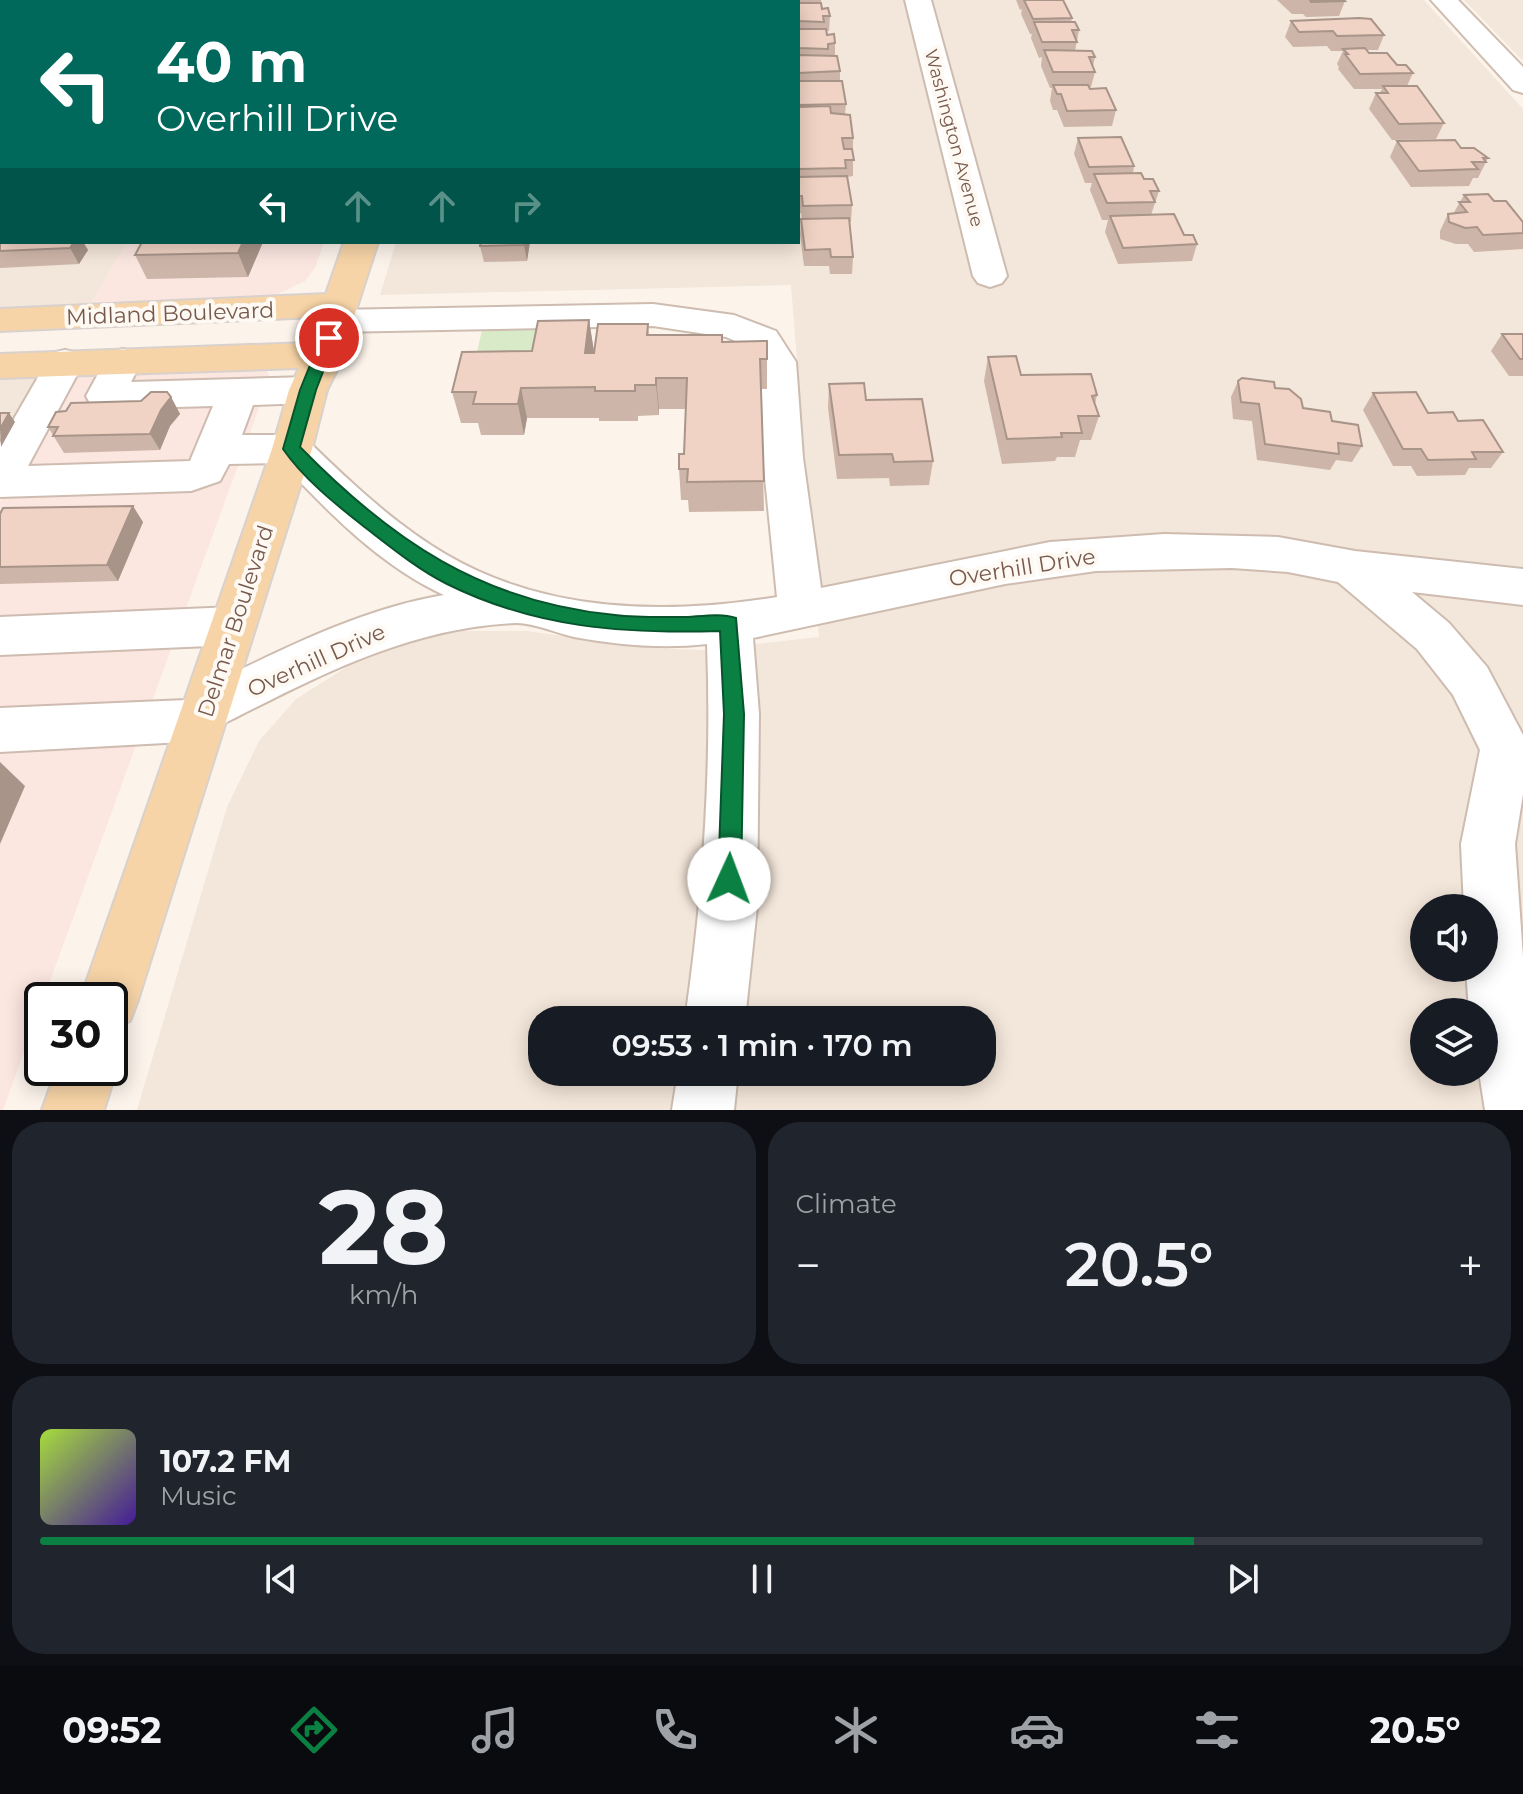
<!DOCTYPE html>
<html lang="en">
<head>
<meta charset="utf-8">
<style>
	:root { --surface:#171b24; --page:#20242c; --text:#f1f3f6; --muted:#9ea1a6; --line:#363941; --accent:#0b8043 }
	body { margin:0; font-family:Montserrat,sans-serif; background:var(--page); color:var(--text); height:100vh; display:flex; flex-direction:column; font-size:30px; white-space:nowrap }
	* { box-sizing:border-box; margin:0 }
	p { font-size:26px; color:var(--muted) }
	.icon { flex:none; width:44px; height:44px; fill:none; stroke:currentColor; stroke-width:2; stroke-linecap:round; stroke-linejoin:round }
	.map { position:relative; height:1110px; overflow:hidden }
	.drawer { display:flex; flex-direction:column; gap:12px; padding:12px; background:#0d0f14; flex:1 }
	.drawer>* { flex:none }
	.guide { position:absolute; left:0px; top:0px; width:800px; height:244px; box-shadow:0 4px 20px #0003; background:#00695c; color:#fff; overflow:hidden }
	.controls { position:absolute; left:1410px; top:894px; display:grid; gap:16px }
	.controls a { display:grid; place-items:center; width:88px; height:88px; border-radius:50%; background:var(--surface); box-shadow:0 4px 20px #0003; font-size:40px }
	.speed { position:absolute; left:24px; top:982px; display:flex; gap:16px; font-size:40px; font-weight:700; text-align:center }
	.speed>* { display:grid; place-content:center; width:104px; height:104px; border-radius:50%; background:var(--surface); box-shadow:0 4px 20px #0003; line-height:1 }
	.speed .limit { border:4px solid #111; border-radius:12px; background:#fff; color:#111 }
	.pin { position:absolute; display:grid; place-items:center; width:68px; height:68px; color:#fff; margin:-34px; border:4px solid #fff; border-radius:50%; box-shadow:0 2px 8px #0007 }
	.me { position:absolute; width:88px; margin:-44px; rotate:2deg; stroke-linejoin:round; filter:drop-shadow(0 0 6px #0008) }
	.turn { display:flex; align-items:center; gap:28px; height:168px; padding:0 24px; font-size:36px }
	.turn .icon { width:104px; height:104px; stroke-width:2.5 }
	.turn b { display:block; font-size:56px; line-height:68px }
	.lanes { display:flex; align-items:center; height:76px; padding:0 24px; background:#0003; justify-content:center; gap:40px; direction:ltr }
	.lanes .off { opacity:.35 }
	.big { font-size:60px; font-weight:600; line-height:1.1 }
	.drawer .tile { flex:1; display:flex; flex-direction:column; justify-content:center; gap:12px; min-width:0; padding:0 28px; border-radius:32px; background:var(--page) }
	.drawer .dial { align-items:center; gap:0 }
	.dial b { font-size:104px; line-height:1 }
	.song { display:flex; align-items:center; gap:24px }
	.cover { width:96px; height:96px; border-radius:12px; background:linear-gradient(135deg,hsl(80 70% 55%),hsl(260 70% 35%)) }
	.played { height:8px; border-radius:4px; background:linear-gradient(90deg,var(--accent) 80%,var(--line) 80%) }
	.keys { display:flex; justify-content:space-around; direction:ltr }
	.heat { display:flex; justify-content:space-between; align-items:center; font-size:44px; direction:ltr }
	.drawer .tiles { flex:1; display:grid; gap:12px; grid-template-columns:1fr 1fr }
	.tile:last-child { grid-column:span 2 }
	.trip { position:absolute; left:528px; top:1006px; width:468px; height:80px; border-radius:32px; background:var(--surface); box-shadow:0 4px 20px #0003; font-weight:600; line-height:80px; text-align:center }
	.tabs { display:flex; height:128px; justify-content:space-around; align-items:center; background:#090b0e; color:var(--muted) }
	.tabs .icon { width:56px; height:56px }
	.tabs .current { color:var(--accent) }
	.tabs b { font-size:36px; color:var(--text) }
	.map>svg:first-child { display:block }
	.residential { fill:#f3e6da; fill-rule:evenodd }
	.commercial { fill:#fbe6e0 }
	.green { fill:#d9eac9 }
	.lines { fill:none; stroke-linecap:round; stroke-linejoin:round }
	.minor-casing { stroke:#cebcb0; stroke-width:4 }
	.major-casing { stroke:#d9d1cd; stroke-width:4 }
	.minor { fill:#fff; fill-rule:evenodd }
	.major { fill:#f7d4a7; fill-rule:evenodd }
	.wall { fill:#ceb5a9 }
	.shaded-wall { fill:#a89489 }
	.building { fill:#f0d3c4; stroke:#a89489; stroke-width:2 }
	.route { fill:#0b8043; stroke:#07532c; stroke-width:2 }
	.labels { text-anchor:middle; stroke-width:8; stroke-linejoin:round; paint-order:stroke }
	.far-street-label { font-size:18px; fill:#775a4e; stroke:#fef9f2 }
	.street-label { font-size:22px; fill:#775a4e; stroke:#fef9f2 }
</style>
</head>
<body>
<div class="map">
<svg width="1523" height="1110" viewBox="0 0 1523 1110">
	<rect width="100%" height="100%" fill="#fcf4eb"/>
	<!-- residential -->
	<path class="residential" d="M0 0H413L2 2V242H127L90 305 0 310Z
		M469 0H1424L1523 109V1110H137L227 807 259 741 296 699 353 663 408 641 457 631H527L650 648 702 650 819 637 791 285 380 295 396 242H798V2ZM1424 908H1484V968H1424ZM1424 1012H1484V1072H1424ZM542 1020H982V1072H542Z
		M1464 0H1523V61Z
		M46 374 0 456V376Z"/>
	<!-- commercial -->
	<path class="commercial" d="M127 242H324L315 268 305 281 274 296 90 305Z
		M266 368 270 378 3 1110H0V502L70 373Z"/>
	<!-- green -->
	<path class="green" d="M485 317H589L584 351 470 382Z"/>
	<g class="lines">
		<!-- minor casing -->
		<g class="minor-casing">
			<path id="minor" d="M111 0H138L110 2Z
				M905 0H931L1007 276 1002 283 990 287 978 283 973 276Z
				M1431 0H1458L1523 67V93L1513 90Z
				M653 304 734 315 776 331 796 362 803 458 821 588 1050 542 1164 534 1278 537 1355 551 1523 569V605L1412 592 1449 623 1487 667 1523 735V794L1515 844 1523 957V1110H1485L1479 1072H1484V1012H1469L1466 968H1484V908H1464L1461 844 1480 750 1453 695 1417 649 1338 582 1288 572 1232 568 1096 571 1005 584 753 638 759 714 757 907 745 1020H685C703 895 712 771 707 644 663 649 617 645 574 637 556 633 532 622 515 623 408 628 318 676 225 723L219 735 202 741 0 752V708L186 700 188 695C270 656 354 610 444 595 381 566 329 513 282 463L229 464 220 481 191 491 0 497V443L52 353 65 350 78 353 84 362 28 466 190 461 213 406 105 409 91 405 86 396 110 352 123 349 136 352 142 361 131 382 308 377 322 381 327 390 322 399 308 403 253 405 242 435H292L306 439C349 481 394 524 447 555 547 613 665 615 777 597L763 458 758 362 749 347 726 337 653 326 334 332 321 329 316 321 321 313 334 310Z
				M233 607 249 613 256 626 249 639 233 645 0 655V617Z
				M678 1072H738L734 1110H672Z"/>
		</g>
		<!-- major casing -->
		<g class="major-casing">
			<path id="major" d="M431 0H457L430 2Z
				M344 242H378L336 372 327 390 312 449 138 1000 130 1021 110 1029V1000H80L272 449 289 390 299 368 0 378V354L308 343 317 317 0 331V309L326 294Z
				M110 1050 117 1068 104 1110H42L57 1068H110Z"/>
		</g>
		<!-- minor -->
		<use href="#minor" class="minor"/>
		<!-- major -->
		<use href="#major" class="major"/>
	</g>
	<!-- wall -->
	<path class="wall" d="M8 0H61L59 2H9Z
		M160 0H220L219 2H154L159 1Z
		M545 0H594V2H545Z
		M771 0H821L822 9 830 16 829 31H826L827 35 835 43V56L840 71V81L846 104 845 114 853 138V176L847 177 852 205 851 222H850L853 257 852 274H830L829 266H804L800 235 801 219H802L801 213H798V2H771Z
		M1016 0H1063L1072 18 1071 22 1079 30 1075 51 1095 57 1093 66 1095 72 1091 87H1089L1116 110 1112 126 1064 127 1057 110H1053L1050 101 1052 88H1050L1041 66 1042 57 1039 58 1031 38 1032 34H1030L1021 14 1022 9 1020 10Z
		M1277 0H1344L1345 1 1339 16 1306 17 1303 14H1292Z
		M2 15V35L0 31V17Z
		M1291 21 1384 35 1378 50H1367L1369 53 1413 73 1407 86 1444 123 1436 139 1392 140 1369 109 1376 93H1380L1382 89H1354L1338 69 1339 67 1337 64 1343 51H1331L1327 46 1293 47 1285 37Z
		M1078 138 1134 166 1133 173 1144 179 1159 191 1151 215 1197 244 1192 261 1118 264 1105 232 1108 220H1102L1090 190 1092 183H1085L1074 154Z
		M1397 141 1461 148 1488 158 1478 178H1473L1469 186 1411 187 1390 157Z
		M1464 195 1494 201 1523 222V249L1474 252 1468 244H1456L1440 239V231L1448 214H1453Z
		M0 227 83 242 88 250 79 264 0 268Z
		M263 242 248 277 147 279 135 255Z
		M481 242H530L527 261 484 262 480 246Z
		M589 320 594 353 648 324 649 335 722 342 767 341V389H761L764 511 689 512 688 500H681L679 469 684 454 686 409H659V415L638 416V421H599V418H527L524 435H481L478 423H461L452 392Z
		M1502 334H1523V376H1509L1491 351Z
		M988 357 1021 375 1097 395 1095 404 1099 416 1091 440H1080L1075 457H1057L1055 461 1002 464 984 381Z
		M1238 381 1275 388 1303 408 1332 421 1362 446 1352 462 1336 460 1330 470 1257 460 1252 421 1233 419 1231 397Z
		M829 384 866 400 933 461 929 485 890 486 889 478 837 479 828 408Z
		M1373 393 1428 413 1458 421 1503 452 1491 468H1469L1465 475 1417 476 1411 466H1393L1363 410Z
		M171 397 180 414 170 426 160 450 64 453 48 427 66 411Z
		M0 514 143 522 118 581 0 584Z"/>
	<!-- shaded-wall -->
	<path class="shaded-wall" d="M2 47V74L0 70V50Z
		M74 242H83L88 250 79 264 70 248Z
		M243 242H263L248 277 238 253Z
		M525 242H530L527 261 524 245Z
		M589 320 594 351 590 383 585 353Z
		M656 378 659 409V415L656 385Z
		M521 388 527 418 524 435 518 404Z
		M171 397 180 414 170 426 160 450 150 434 161 410Z
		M9 413 15 422 1 447 0 429Z
		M133 506 143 522 118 581 107 565Z
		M0 762 25 786 0 844Z"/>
	<!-- building -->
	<path class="building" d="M15 0H42L40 2H13Z
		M160 0H187V1H190V2H154L159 1Z
		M357 0 356 2H308L339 0Z
		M1024 0H1063L1072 18 1033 19Z
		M1310 0H1344L1345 1 1311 2Z
		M798 3H821L822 9 828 8 830 16H823L824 22 798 21Z
		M1359 18 1371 19 1384 35 1337 36 1333 31 1299 32 1291 21Z
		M1034 22H1075L1079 30H1072L1077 42H1042Z
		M798 29H826L827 35 834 34 835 43 828 44V49L798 48Z
		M0 37H2V47L0 50Z
		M1365 48 1369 53H1387L1397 65H1406L1413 73 1360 74 1345 54H1348L1343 49Z
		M1044 50 1092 51 1095 57H1089L1095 72H1053Z
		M798 55 837 56 840 71 798 73Z
		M798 81H842L846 104 798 105Z
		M1053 85H1088L1090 89 1106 88 1116 110 1067 111 1061 94H1057Z
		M1383 86H1417L1444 123 1399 124 1376 93H1388Z
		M830 106 831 113 850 115 853 138H842L844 149H852L854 160H845L846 168 799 169 798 107Z
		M1121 137 1134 166 1089 167 1078 138Z
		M1455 140 1461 148H1474L1488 158H1483L1486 162H1472L1478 169 1419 171 1397 141Z
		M1141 173 1144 179H1153L1159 191H1150L1155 202 1107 203 1094 174Z
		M847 176 852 205 803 206 802 196H798V177Z
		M1488 194 1494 201H1506L1523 222V233L1483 235 1477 227 1465 228 1449 222 1448 214 1467 212 1459 202H1470L1464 195Z
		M1174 214 1184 235H1193L1197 244 1123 248 1110 216Z
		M849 218 853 257H831L830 249 805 250 801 219Z
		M2 224V242H74L70 248 0 251V227Z
		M142 242H243L238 253 135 255Z
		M481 242H525L524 245 480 246Z
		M589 320 585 353H594L598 324H648L647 335H722V342L767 341V359H760L764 481 687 482 688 469H679V454H684L687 378H656V385H635V391H595V387L521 388 518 404H473L476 392H452L462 352 532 351 538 321Z
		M1502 334H1523V359H1520Z
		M1016 356 1021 375 1091 374 1097 395 1092 396 1099 416H1078L1082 433H1061L1062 437 1007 439 988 357Z
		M1242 378 1274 382 1275 388 1289 389 1301 399 1303 408 1330 412 1332 421 1358 425 1362 446 1338 443 1339 454 1265 444 1259 404 1241 402 1238 381Z
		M864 383 866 400 922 399 933 461 894 462 892 454 839 455 829 384Z
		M151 392H167L171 397 161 410 150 434 53 436 58 427H48L56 412 66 411 71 403 141 401Z
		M1416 392 1428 413 1453 412 1458 421 1483 420 1503 452H1472L1476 459 1428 460 1421 449H1403L1373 393Z
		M0 413H9L0 429Z
		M133 506 107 565 0 567V514L3 508Z"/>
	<!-- route -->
	<path class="route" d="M329 333 336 338 316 390 300 447C392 541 482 602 615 615 639 618 663 617 688 617 703 616 722 613 736 618L744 714 741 879 737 887 729 890 721 887 718 879 724 714 720 631C623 634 536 628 447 584 417 569 388 545 362 525 334 503 303 478 283 449L300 390 321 338Z"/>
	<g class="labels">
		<!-- far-street labels -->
		<g class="far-street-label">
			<text transform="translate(954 138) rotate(75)" y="6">Washington Avenue</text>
		</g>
		<!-- street labels -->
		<g class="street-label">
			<text transform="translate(170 313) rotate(-2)" y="8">Midland Boulevard</text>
			<text transform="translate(1022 567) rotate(-9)" y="8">Overhill Drive</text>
			<text transform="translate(235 621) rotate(-72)" y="8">Delmar Boulevard</text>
			<text transform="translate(316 660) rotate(-24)" y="8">Overhill Drive</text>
		</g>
	</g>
</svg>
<div class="controls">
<a><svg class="icon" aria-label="sound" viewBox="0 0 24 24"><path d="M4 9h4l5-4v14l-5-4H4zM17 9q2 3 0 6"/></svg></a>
<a><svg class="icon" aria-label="layers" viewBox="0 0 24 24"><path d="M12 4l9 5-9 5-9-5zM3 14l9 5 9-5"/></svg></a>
</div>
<div class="speed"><div class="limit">30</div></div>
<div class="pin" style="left:329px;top:338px;background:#d93025"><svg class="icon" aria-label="arrive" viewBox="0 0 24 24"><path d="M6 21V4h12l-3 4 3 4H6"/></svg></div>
<svg class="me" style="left:729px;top:879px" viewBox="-20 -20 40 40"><circle r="19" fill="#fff"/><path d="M0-13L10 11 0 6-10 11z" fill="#0b8043"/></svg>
<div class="trip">09:53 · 1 min · 170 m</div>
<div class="guide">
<div class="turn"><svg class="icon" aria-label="left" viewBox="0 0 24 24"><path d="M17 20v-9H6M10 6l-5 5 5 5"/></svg><div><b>40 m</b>Overhill Drive</div></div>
<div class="lanes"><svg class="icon" aria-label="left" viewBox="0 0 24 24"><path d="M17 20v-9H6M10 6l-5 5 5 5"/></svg><svg class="icon off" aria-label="ahead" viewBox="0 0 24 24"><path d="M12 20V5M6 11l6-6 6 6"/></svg><svg class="icon off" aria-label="ahead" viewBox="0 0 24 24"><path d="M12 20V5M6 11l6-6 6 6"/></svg><svg class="icon off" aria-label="right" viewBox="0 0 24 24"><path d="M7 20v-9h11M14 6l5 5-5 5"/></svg></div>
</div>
</div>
<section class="drawer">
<div class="tiles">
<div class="tile dial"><b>28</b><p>km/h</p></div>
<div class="tile"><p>Climate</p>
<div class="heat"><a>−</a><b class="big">20.5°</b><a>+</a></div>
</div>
<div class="tile">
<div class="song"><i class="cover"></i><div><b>107.2 FM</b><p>Music</p></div></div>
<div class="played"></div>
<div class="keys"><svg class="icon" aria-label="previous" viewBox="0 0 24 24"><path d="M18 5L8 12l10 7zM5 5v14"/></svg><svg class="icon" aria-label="pause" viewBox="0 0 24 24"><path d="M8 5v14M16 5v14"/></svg><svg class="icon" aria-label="next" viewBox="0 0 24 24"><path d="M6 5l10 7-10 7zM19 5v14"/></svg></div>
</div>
</div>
</section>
<nav class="tabs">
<b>09:52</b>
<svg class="icon current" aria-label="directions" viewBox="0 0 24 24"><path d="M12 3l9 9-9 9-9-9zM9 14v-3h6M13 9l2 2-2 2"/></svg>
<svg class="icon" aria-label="music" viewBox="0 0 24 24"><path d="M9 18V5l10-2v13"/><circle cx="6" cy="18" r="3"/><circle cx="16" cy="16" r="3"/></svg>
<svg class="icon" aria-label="phone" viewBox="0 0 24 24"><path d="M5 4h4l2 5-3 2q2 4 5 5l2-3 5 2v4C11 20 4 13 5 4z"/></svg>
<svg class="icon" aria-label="climate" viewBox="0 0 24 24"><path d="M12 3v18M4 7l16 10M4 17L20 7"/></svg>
<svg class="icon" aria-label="car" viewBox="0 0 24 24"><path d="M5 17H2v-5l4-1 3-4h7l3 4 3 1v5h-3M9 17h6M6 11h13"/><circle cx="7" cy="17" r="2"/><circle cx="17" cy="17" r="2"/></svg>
<svg class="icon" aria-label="filters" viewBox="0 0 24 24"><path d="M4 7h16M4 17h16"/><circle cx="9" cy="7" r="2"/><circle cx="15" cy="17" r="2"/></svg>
<b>20.5°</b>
</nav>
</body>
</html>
